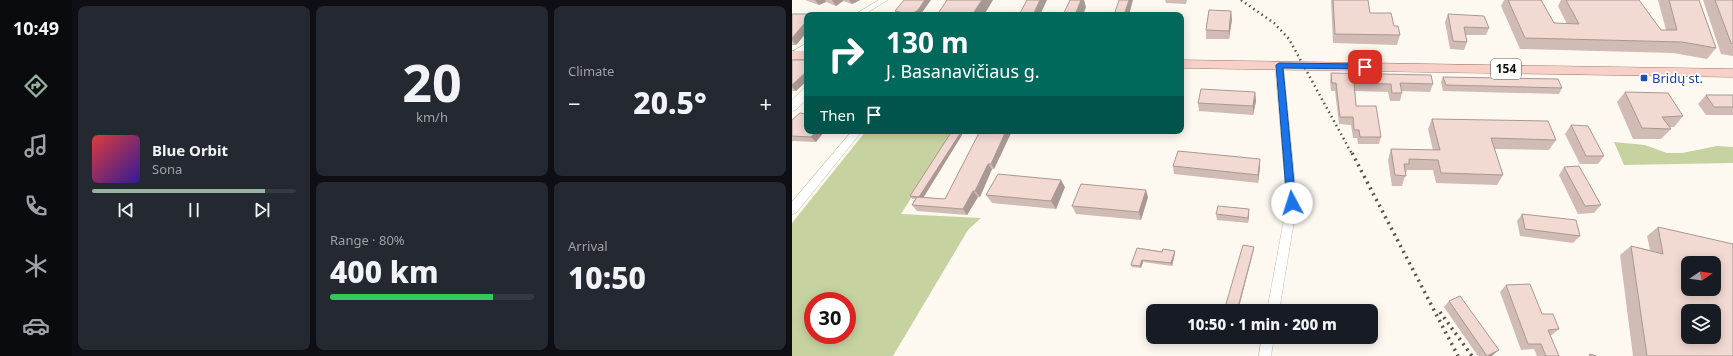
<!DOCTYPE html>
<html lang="en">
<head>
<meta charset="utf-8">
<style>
	:root { --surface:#171b24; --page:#242831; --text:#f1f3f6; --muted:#9ea1a6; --line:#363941; --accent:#95b49e }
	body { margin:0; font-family:"Noto Sans",sans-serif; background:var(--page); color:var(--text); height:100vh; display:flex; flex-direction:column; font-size:15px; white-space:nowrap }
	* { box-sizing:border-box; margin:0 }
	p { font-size:13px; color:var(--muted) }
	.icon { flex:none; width:22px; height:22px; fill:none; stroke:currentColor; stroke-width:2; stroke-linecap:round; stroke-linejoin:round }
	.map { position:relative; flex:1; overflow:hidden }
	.details { display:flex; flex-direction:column; gap:6px; padding:6px; background:#0d0f14; width:720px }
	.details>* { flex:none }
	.banner { position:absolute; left:12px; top:12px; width:380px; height:122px; border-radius:8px; box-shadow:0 2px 10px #0003; background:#00695c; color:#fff; overflow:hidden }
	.needle { width:26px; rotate:77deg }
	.fabs { position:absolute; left:889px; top:256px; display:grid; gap:8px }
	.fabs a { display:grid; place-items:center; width:40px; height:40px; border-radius:8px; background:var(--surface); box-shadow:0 2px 10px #0003; font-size:20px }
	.speed { position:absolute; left:12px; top:292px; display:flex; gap:8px; font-size:20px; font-weight:700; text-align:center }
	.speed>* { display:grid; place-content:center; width:52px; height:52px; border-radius:50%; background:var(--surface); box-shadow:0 2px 10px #0003; line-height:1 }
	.speed .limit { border:6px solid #d22; background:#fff; color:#111 }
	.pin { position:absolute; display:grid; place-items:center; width:34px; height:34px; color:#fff; margin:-17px; border-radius:8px; box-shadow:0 2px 6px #0006 }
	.me { position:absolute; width:44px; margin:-22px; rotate:355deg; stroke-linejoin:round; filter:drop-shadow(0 0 3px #0008) }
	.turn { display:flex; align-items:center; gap:14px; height:84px; padding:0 16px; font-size:18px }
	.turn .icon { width:52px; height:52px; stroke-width:2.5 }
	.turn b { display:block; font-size:28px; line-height:34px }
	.then { display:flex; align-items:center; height:38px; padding:0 16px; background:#0003; gap:8px; font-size:15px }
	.big { font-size:30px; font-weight:800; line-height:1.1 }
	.details .card { flex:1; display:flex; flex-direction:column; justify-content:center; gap:6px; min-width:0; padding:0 14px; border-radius:8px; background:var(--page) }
	.details .dial { align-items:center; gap:0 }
	.dial b { font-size:52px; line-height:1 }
	.song { display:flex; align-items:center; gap:12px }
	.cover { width:48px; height:48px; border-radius:6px; background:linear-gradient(135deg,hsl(0 70% 55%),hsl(250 70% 35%)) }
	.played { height:4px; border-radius:2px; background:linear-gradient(90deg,var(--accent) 85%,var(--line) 85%) }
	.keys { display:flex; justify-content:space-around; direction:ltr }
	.heat { display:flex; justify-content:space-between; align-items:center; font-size:22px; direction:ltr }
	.charge { height:6px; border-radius:3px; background:linear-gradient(90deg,#34c759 80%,var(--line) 0) }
	.details .tiles { flex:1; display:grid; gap:6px; grid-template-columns:repeat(3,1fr) }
	.card:first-child { grid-row:span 2 }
	.trip { position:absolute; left:354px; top:304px; width:232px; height:40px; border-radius:8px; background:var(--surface); box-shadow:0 2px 10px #0003; font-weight:800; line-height:40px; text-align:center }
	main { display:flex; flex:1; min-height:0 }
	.menu { display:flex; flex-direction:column; width:72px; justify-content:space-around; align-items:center; background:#090b0e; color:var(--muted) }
	.menu .icon { width:28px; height:28px }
	.menu .active { color:var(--accent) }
	.menu b { font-size:18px; color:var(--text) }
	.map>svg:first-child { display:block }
	.green { fill:#c6d3a0; fill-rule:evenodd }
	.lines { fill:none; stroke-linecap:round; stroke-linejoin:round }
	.street-casing { stroke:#c6bda9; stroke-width:1 }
	.secondary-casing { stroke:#c6bda9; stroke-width:1 }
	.primary-casing { stroke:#a4786e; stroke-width:1 }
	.street { fill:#fff; fill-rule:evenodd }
	.secondary { fill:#fff; fill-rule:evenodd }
	.primary { fill:#f7d0c8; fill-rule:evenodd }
	.rail-far1 { stroke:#57534c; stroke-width:2.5; stroke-dasharray:1.5 3.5; stroke-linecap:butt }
	.rail { stroke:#57534c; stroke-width:3.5; stroke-dasharray:2 4.5; stroke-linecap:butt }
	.wall { fill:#d0bbb5 }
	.shaded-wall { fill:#a99893 }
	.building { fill:#f2d9d2; stroke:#a99893; fill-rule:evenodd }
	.route { fill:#1a73e8; stroke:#114b97 }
	.transit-dot { fill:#1a4fb4; stroke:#fff; stroke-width:1.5 }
	.labels { text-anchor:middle; stroke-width:3.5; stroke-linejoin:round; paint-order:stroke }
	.shield { fill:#fff; stroke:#5a5853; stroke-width:1 }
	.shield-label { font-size:12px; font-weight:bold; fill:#141009 }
	.transit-label { font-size:13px; fill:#164399; stroke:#fff; text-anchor:start }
</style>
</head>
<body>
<main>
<nav class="menu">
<b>10:49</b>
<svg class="icon active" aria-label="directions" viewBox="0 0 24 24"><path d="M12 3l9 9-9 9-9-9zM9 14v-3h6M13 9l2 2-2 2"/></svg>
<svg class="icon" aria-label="music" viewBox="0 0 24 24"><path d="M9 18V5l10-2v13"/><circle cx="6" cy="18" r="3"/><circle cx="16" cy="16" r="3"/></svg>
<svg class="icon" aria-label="phone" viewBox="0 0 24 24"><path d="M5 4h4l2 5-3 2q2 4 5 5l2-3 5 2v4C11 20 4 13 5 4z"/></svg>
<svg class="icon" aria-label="climate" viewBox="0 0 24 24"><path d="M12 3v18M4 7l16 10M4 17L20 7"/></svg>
<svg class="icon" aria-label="car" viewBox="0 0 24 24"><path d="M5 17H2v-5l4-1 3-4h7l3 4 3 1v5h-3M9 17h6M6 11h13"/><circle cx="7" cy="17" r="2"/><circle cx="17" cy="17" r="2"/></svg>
</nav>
<section class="details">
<div class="tiles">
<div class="card">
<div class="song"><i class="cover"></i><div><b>Blue Orbit</b><p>Sona</p></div></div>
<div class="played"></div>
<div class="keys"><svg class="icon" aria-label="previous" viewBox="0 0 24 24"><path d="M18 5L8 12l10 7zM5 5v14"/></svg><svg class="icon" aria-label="pause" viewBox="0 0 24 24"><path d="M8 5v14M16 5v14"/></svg><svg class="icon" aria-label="next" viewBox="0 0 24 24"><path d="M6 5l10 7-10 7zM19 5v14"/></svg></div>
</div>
<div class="card dial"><b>20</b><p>km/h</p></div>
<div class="card"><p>Climate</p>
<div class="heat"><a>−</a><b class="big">20.5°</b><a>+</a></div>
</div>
<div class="card"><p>Range · 80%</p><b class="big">400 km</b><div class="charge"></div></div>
<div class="card"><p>Arrival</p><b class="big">10:50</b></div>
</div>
</section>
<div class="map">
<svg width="941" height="356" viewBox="0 0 941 356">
	<rect width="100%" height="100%" fill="#fdf9f1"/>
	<!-- green -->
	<path class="green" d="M74 131H162L109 214 189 218 176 230 101 356H0V223ZM21 301H55V335H21Z
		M822 142 853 145 875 153H890L925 146 941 147V163L832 165Z"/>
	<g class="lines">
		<!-- street casing -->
		<g class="street-casing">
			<path id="street" d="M87 0H96L71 15H62Z
				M15 43V50L4 57H0V52Z
				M487 62 491 65 505 203 487 311H475L495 203 483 65Z
				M60 131H70L4 213 0 214V202Z
				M470 337H482L479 356H467Z"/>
		</g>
		<!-- secondary casing -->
		<g class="secondary-casing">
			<path id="secondary" d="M15 88V99L4 110 0 111V100L11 89Z"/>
		</g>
		<!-- primary casing -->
		<g class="primary-casing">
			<path id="primary" d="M0 51H15V59H0Z
				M389 60 941 69V77L389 68Z"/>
		</g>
		<!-- street -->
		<use href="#street" class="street"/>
		<!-- secondary -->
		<use href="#secondary" class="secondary"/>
		<!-- primary -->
		<use href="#primary" class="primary"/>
		<!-- rail-far1 -->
		<path class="rail-far1" d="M449 0 482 23 497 39 560 154"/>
		<!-- rail -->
		<path class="rail" d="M560 153 666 356
			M648 312 680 356"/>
	</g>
	<!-- wall -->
	<path class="wall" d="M13 0H68L60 4 51 1 44 6 34 2 27 5Z
		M373 0H395L394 4 374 3Z
		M539 0H576L578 13 602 26 608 35 605 45 541 43Z
		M712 0H749L762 23 775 24 766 6 769 0H847L869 30H874L866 0H907L924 48 915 59 881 53 728 49 709 6Z
		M911 0H941V56L929 54Z
		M103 11 129 14 128 15H106Z
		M0 14 15 15V32L4 45H0Z
		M656 14 697 28 694 35H673L675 42 672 50 658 49 653 22Z
		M440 19 437 39H414V30Z
		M0 60 4 91H0Z
		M539 73 641 84 638 92 609 91 610 93 608 101H598L596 92 563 91 564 106 589 137 587 144H566L565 138H561L559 125 547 124 543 91H539L538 81Z
		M651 77 770 88 767 94 651 91 649 82Z
		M463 92 464 101 461 115 407 111 406 103Z
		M833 92 891 116 882 127H878L879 129 869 139H841L825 102Z
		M914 95H941V115H914L906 104Z
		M8 113 24 142 1 141 0 142V120Z
		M640 119 764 140 757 150 703 149 711 175 705 185 644 183 641 170H615L610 186H600L596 160 599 149 641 150 636 129Z
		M779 125 812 156 806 164H788L773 134Z
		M188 131H220L202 169H200L188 197H186L175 215 125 211 120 205 123 199H120L118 196 169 132 170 135 131 197 153 199Z
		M468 159V167L466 183 382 174 381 166Z
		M772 167 809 205 802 213 786 214 767 175Z
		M273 187 264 209 200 203 194 195Z
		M356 197 349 220 284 214 280 206Z
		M457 209V215L456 223 425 220 424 214Z
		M730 214 788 236 781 243 728 236 725 221Z
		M866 227 941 356H841L828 255 839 246 858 250 855 236Z
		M345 248 383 253 380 266 351 262 349 268 340 267 339 265Z
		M714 285 750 314 767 329 760 335 758 336 767 356H745L742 349 729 350 708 292Z
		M657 301 701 355 700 356H686L652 307Z
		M408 337H426V341Z"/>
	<!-- shaded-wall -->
	<path class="shaded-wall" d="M23 0H33L34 2 27 5Z
		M40 0H51V1L44 6Z
		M57 0H68L60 4Z
		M133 0H139L129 14 128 15H119Z
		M190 0H201L192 15H180Z
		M248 0H255L248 15H241Z
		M289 0H292L294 7 291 15H283Z
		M337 0H341L337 15H332Z
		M439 11 440 19 437 39V31Z
		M12 24 15 28V32L4 45 0 40V38Z
		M15 71V81L4 91 0 87V85Z
		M463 92 464 101 461 115V106Z
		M24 131H33L24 142 19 137Z
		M214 131H220L202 169 199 164Z
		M169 132 170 135 130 200 127 197Z
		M468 159V167L466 183V175Z
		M196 164 200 169 188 197 183 191Z
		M269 180 273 187 264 209 259 201Z
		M354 190 356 197 349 220 347 212Z
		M181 191 186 197 175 215 171 209Z
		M457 209V215L456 223V218Z
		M462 247V249L446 311H445Z
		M383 251V253L380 266 379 263Z
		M350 260 351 262 349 268 348 266Z
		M707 350 701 355 700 356H694Z"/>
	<!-- building -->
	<path class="building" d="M112 0H133L126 10 119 15 103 11Z
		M155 0H190L180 15H145Z
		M235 0H248L241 15H227Z
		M278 0H289L283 15H271Z
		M327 0H337L332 15H322Z
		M541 0H576L578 13H599L602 26H606L608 35 543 34Z
		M716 0H749L762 23 787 24 774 0H847L869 30H885L877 0H907L924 48 890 42 733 38Z
		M923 0H941V44L939 43Z
		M417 10 439 11 437 31 414 30Z
		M0 14H22L25 15H15V26L12 24 0 38Z
		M656 14 692 16 697 28 672 27 675 42 661 41Z
		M0 60H15V71L0 85Z
		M539 73 639 75 641 84 608 83 610 93H600L599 84 562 83 564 106H584L589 137H568L567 130H562L561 117H548L544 83H540Z
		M651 77 766 79 770 88 654 85Z
		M409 89 463 92 461 106 406 103Z
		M833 92 876 93 891 116 870 117 879 129 850 128Z
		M914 95H941V107H922Z
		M8 113 15 114V131H24L19 137 0 136V120Z
		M640 119 756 121 764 140 699 138 711 175 649 173 646 160 617 159V164H612L614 176 603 175 599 149 648 150Z
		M779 125 796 126 812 156H794Z
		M160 131H167L169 132 127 197 118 196Z
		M188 131H214L199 164H196L183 191H181L171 209 120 205 125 197 153 199Z
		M386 151 468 159 466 175 381 166Z
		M787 166 809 205 793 206 772 167Z
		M206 174 269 180 259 201 194 195Z
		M289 184 354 190 347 212 280 206Z
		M426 206 457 209 456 218 424 214Z
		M730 214 784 220 788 236 733 229Z
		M866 227 941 244V356H855L839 246 871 254ZM896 263H922V289H896ZM896 311H922V337H896Z
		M451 245 462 247 445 311H432Z
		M345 248 370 252 371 249 383 251 379 263 350 260 348 266 339 265Z
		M738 284 750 314H761L767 329 756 330 767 356H754L749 344H736L714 285Z
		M668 296 707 350 695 356 657 301Z
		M418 337H426L425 338Z
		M798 354 804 356H797Z"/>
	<!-- route -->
	<path class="route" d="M487 63 573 64 577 67 573 69 491 68 504 203 503 206H496L495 203 484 65Z"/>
	<!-- markers -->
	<rect class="transit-dot" x="848" y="74" width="8" height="8" rx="2"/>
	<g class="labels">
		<!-- shield labels -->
		<rect class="shield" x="699" y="59" width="30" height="20" rx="3"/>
		<g class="shield-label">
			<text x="714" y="73">154</text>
		</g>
		<!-- transit labels -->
		<g class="transit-label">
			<text x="860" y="83">Bridų st.</text>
		</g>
	</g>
</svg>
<div class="fabs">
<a><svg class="needle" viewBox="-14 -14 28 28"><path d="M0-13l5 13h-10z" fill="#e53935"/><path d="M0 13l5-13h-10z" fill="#9ea1a6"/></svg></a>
<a><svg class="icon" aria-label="layers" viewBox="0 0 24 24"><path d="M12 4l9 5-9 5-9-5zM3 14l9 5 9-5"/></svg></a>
</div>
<div class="speed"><div class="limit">30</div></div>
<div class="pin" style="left:573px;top:67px;background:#d93025"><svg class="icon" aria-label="arrive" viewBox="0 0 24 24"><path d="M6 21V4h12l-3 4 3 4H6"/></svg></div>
<svg class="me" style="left:500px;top:203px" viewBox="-20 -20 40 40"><circle r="19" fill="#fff"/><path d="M0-13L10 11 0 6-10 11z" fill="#1a73e8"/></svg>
<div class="trip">10:50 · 1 min · 200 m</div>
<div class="banner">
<div class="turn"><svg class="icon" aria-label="right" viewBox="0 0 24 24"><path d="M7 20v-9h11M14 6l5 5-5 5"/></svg><div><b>130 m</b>J. Basanavičiaus g.</div></div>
<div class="then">Then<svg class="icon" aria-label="arrive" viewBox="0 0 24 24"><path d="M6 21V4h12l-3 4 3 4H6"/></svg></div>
</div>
</div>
</main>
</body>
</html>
